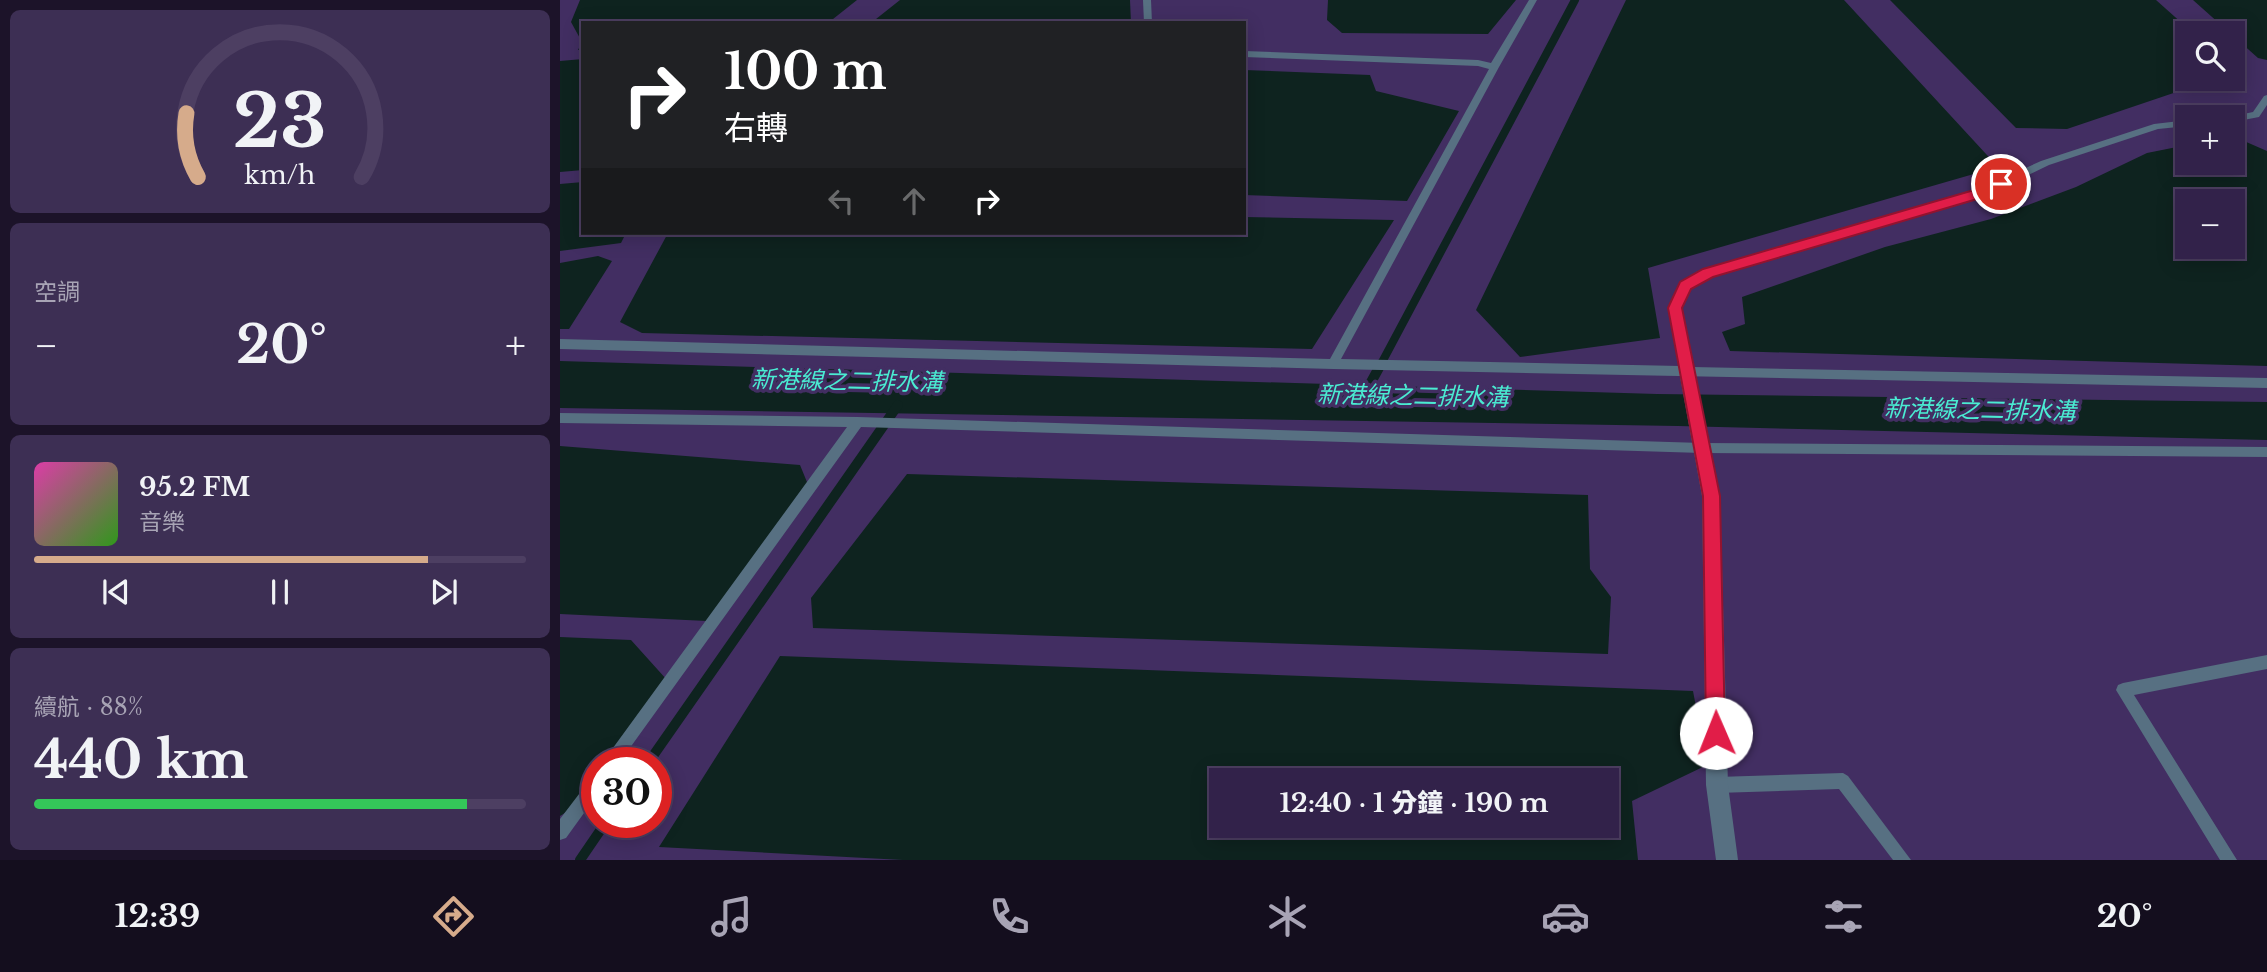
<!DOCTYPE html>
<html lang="zh-TW">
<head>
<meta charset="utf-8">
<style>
	:root { --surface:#32224a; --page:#3d2f54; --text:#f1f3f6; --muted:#a8a4b5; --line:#4d3f62; --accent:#d6ab8b }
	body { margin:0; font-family:"Libre Baskerville","Noto Sans TC",serif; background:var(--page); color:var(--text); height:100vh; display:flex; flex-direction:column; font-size:26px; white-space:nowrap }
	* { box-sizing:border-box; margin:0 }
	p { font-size:23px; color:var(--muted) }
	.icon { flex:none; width:38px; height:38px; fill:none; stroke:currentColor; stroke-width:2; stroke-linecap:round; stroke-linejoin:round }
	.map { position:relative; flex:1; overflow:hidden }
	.drawer { display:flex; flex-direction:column; gap:10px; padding:10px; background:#1c1329; width:560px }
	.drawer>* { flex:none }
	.top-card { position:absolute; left:21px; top:21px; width:665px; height:214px; border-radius:0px; box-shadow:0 4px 18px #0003,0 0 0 2px var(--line); background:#202124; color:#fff; overflow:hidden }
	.controls { position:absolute; left:1615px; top:21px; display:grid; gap:14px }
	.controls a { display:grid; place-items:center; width:70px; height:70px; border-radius:0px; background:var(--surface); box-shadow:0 4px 18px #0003,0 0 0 2px var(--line); font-size:35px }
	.speed { position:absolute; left:21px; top:747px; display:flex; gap:14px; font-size:35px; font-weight:700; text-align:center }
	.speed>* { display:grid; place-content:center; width:91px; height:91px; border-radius:50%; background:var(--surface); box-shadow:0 4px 18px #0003,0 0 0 2px var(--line); line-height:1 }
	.speed .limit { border:10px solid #d22; background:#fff; color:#111 }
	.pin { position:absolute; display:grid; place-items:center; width:60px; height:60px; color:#fff; margin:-30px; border:4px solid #fff; border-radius:50%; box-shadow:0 2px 7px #0007 }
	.me { position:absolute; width:77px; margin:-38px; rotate:359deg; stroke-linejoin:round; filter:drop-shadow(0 0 5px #0008) }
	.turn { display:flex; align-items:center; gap:24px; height:147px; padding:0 28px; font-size:32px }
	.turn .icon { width:91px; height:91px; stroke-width:2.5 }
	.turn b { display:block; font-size:49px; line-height:60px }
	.lanes { display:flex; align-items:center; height:66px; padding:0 28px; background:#0003; justify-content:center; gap:35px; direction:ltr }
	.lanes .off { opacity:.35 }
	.big { font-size:52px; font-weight:800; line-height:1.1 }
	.drawer .card { flex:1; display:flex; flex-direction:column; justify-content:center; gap:10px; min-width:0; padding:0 24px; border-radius:10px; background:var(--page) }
	.drawer .dial { align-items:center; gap:0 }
	.dial svg { height:182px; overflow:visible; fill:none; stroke:var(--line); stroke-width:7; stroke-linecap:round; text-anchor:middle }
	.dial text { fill:var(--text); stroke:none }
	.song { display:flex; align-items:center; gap:21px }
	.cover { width:84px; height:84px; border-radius:10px; background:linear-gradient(135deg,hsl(320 70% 55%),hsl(110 70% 35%)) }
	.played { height:7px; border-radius:4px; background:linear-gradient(90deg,var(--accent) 80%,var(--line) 80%) }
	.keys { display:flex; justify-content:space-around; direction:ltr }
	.heat { display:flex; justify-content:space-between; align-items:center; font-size:38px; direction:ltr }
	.charge { height:10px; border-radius:5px; background:linear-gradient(90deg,#34c759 88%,var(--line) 0) }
	.trip { position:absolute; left:649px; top:768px; width:410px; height:70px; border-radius:0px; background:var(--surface); box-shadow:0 4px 18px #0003,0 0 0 2px var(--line); font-weight:800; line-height:70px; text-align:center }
	.menu { display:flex; height:112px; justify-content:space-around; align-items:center; background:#140e1e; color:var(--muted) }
	.menu .icon { width:49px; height:49px }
	.menu .current { color:var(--accent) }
	.menu b { font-size:32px; color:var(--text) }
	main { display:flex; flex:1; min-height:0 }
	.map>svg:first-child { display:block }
	.water { fill:#0e231f; fill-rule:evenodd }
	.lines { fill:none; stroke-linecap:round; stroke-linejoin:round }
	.stream-far1 { stroke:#0e231f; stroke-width:8 }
	.stream { stroke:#0e231f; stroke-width:10 }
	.service { fill:#577082; fill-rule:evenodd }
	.minor { fill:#577082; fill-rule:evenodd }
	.route { fill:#e11d48; stroke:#92132f; stroke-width:2 }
	.labels { text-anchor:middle; stroke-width:7; stroke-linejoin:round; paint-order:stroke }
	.water-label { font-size:24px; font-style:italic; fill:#4aecd2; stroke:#422e62 }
</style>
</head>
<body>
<main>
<section class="drawer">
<div class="card dial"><svg viewBox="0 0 100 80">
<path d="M14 69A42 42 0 1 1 86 69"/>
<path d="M14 69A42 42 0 0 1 9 41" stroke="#d6ab8b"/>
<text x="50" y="56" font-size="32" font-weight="700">23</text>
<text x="50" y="72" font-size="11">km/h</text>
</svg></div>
<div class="card"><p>空調</p>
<div class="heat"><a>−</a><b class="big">20°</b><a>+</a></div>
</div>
<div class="card">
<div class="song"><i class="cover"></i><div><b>95.2 FM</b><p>音樂</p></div></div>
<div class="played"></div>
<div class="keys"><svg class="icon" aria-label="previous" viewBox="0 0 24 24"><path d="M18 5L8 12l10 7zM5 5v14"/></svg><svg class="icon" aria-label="pause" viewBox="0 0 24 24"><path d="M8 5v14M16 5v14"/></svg><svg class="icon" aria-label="next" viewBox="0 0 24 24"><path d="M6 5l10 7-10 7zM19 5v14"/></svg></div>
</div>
<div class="card"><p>續航 · 88%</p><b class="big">440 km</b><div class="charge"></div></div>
</section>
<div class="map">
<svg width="1707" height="860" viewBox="0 0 1707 860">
	<rect width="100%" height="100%" fill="#422e62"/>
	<!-- water -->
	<path class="water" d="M20 0H297L268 23H23V50H18L22 42 11 22Z
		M340 0H570L571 23H311Z
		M768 0H956L928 34 782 33 767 20Z
		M1066 0H1284L1438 167 1088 268 1100 338 960 357 916 310Z
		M1330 0H1596L1633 33H1628V79H1655L1507 129 1456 128Z
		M1633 0H1707V60L1698 58Z
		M23 59V170L0 172V61Z
		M684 70 810 75 816 91 899 111 847 201 684 195Z
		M1684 141 1707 151V366L1170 351 1162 332 1185 324 1182 297 1325 247 1431 219 1516 187 1587 153 1627 145 1628 163H1673V142ZM1628 201H1673V247H1628Z
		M23 182V233H66L61 243 0 251V184Z
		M684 217 834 220 752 349 82 333 60 322 108 233H684Z
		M38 256 52 261 9 329H0V263Z
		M0 361 1097 394 1707 402V440L1118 426 0 408Z
		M0 446 240 465 249 487 147 621 0 614Z
		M347 474 1028 495 1030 569 1051 597 1048 654 253 628 251 598Z
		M0 637 71 640 107 680 45 763H37C37 780 16 808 0 816Z
		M220 656 1133 691 1147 765 1072 801 1078 860H343L99 847ZM662 780H1046V826H662Z"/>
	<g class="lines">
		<!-- stream-far1 -->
		<path class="stream-far1" d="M820 366 1015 0"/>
		<!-- stream -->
		<path class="stream" d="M804 395 821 364
			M88 763 338 405
			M20 860 46 822"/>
		<!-- service -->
		<path class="service" d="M583 0H591L592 23H584Z
			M969 0H977L939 67 781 359 1120 366 1109 308 1121 283 1144 270 1415 191 1481 161 1594 124 1628 120V126L1598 129 1489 165 1423 197 1152 276 1129 289 1121 308 1132 367 1707 378V388L773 369 0 349V339L770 359 929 69 918 66 684 57V51L918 60 931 63Z
			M1707 95V105L1699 117 1673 122V117H1669L1693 112 1704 96Z
			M0 413 298 417 1142 443 1707 447V457L1142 453 301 427 59 763H42L287 427 0 423Z
			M1707 655V669L1574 695 1677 860H1660L1556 690 1558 685 1563 683Z
			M1283 773 1288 776 1351 860H1333L1279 789 1157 793 1152 790 1149 785 1152 780 1157 777Z
			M37 774V795L6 838 0 840V819L32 777Z"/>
		<!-- minor -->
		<path class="minor" d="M1127 364 1133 366 1135 371 1160 496 1168 785 1178 860H1156L1146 785 1142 496 1119 371 1121 366Z"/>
	</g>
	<!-- route -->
	<path class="route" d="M1441 179 1448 184 1446 187 1424 197 1153 277 1131 289 1122 308 1160 496 1165 733 1163 740 1156 742 1149 740 1146 733 1143 496 1108 308 1120 282 1143 269 1414 190Z"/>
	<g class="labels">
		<!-- water labels -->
		<g class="water-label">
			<text transform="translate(287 381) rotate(1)" y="8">新港線之二排水溝</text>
			<text transform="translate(853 396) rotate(1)" y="8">新港線之二排水溝</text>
			<text transform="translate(1420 410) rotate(1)" y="8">新港線之二排水溝</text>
		</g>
	</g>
</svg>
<div class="controls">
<a><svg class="icon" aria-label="search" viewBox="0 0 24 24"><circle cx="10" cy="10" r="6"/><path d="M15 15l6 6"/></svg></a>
<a>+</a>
<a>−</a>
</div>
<div class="speed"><div class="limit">30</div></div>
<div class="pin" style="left:1441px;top:184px;background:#d93025"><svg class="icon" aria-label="arrive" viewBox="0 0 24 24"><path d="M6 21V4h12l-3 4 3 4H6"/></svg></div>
<svg class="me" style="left:1156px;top:733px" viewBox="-20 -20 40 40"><circle r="19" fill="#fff"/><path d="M0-13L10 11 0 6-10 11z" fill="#e11d48"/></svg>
<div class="trip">12:40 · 1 分鐘 · 190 m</div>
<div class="top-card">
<div class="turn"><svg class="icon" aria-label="right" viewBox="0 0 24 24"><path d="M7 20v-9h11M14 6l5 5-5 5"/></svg><div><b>100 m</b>右轉</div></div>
<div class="lanes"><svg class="icon off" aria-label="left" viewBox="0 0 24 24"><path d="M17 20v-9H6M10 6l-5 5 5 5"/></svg><svg class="icon off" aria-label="ahead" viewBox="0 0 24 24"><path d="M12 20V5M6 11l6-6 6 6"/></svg><svg class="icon" aria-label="right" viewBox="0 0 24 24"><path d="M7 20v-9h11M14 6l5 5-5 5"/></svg></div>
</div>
</div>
</main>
<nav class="menu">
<b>12:39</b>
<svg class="icon current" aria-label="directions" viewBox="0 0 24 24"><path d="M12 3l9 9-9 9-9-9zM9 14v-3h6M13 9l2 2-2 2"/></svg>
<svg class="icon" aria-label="music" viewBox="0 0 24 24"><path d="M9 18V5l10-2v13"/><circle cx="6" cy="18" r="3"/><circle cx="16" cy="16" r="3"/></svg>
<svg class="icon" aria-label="phone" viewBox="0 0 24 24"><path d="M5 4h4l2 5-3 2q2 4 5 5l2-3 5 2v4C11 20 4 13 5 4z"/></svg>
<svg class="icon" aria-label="climate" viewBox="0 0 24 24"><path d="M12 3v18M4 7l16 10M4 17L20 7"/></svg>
<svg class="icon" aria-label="car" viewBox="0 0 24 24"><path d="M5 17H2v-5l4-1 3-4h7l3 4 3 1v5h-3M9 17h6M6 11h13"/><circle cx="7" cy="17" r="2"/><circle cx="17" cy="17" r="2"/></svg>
<svg class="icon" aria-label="filters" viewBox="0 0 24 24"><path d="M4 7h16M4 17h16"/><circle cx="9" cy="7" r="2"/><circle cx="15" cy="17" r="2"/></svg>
<b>20°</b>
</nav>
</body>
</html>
